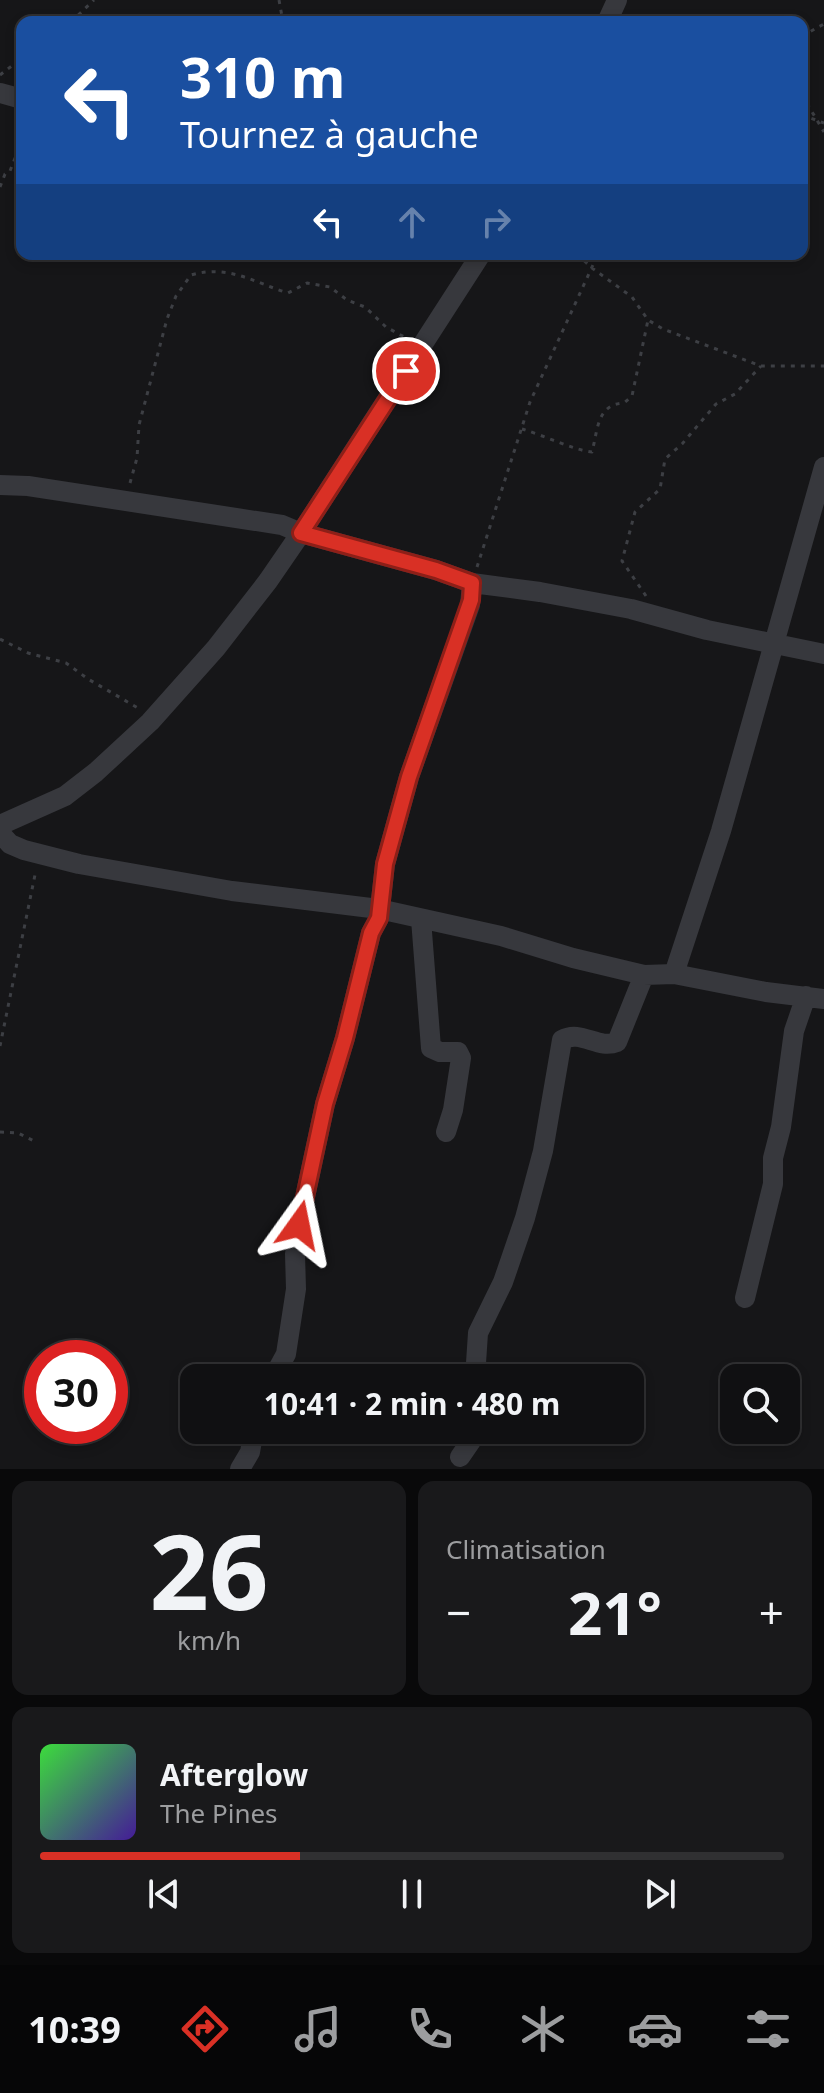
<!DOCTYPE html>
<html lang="fr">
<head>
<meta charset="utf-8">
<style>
	:root { --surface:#101012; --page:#19191b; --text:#f1f3f6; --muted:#9c9d9f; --line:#303032; --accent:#d93025 }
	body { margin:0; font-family:"Noto Sans",sans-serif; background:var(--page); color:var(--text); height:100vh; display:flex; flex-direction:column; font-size:30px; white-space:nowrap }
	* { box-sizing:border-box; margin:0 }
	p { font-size:26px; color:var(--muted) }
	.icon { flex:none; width:44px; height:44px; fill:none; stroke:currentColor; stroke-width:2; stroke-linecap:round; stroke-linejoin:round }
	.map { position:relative; height:1469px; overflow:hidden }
	.details { display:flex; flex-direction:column; gap:12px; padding:12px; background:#09090a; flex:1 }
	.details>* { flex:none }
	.banner { position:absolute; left:16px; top:16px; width:792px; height:244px; border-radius:16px; box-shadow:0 4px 12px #0003,0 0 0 2px var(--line); background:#1a4fa0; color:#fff; overflow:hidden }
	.fabs { position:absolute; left:720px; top:1364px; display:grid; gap:16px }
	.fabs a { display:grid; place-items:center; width:80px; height:80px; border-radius:16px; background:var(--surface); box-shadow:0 4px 12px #0003,0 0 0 2px var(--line); font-size:40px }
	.speed { position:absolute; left:24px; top:1340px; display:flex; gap:16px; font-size:40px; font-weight:700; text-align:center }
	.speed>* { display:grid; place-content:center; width:104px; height:104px; border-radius:50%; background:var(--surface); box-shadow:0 4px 12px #0003,0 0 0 2px var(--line); line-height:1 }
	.speed .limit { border:12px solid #d22; background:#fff; color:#111 }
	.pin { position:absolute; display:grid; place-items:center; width:68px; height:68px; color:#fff; margin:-34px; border:4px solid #fff; border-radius:50%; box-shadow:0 2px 8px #0007 }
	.me { position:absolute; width:88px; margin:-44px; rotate:12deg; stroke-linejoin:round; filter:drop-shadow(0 0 6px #0008) }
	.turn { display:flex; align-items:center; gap:28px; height:168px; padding:0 32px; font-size:36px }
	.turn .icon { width:104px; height:104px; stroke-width:2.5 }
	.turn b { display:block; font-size:56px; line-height:68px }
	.lanes { display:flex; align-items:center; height:76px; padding:0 32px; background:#0003; justify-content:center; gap:40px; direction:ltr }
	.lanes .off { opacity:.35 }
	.big { font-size:60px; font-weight:700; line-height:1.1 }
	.details .card { flex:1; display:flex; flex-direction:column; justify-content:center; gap:12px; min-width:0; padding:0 28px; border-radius:16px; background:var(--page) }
	.details .dial { align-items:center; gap:0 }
	.dial b { font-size:104px; line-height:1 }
	.song { display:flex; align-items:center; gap:24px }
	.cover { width:96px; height:96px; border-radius:12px; background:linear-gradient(135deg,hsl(120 70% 55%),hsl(260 70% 35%)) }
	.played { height:8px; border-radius:4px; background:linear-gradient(90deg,var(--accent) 35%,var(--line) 35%) }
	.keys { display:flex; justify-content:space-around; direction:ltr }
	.heat { display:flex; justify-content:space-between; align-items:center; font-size:44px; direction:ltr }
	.details .tiles { flex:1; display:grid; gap:12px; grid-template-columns:1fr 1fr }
	.card:last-child { grid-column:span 2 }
	.trip { position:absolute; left:180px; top:1364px; width:464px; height:80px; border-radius:16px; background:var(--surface); box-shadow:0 4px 12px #0003,0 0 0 2px var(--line); font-weight:700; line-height:80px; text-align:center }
	.menu { display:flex; height:128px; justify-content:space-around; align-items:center; background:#060607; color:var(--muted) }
	.menu .icon { width:56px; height:56px }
	.menu .current { color:var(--accent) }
	.menu b { font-size:36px; color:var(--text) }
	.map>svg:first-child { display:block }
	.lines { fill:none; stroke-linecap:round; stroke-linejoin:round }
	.path { stroke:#3d3f44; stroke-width:3; stroke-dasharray:4 6; stroke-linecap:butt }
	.minor { stroke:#37383d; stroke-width:20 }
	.route-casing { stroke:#8d1f18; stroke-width:20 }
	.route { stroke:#d93025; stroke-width:14 }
</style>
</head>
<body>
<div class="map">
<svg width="824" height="1469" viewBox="0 0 824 1469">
	<rect width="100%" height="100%" fill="#161618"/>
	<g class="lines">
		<!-- path -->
		<path class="path" d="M279 0 283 22
			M71 22 94 0
			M802 36 824 24
			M0 75 22 58
			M802 95 824 132
			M802 115 824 123
			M0 187 5 174 10 171 22 140
			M577 254 592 268 632 297 648 320 663 329 761 366H824
			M522 429C543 435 573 450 592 452 598 429 597 404 624 403L632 396 648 320
			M130 483 137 458 139 425 167 319 176 296 191 275C229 264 255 283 288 293L307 283 330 287 347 300 365 307 386 327 408 339
			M477 567 530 402 598 254
			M646 596 622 561 635 512 660 489 665 459 682 444 716 404 735 394 761 366
			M0 639 28 653 66 663 88 679 138 708
			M0 1046 36 870
			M0 1132 18 1133 36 1142"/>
		<!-- minor -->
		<path class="minor" d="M607 22 617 0
			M0 93 22 99
			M0 485 28 486 282 525 301 533 436 570 472 583 540 592 631 609 707 630 824 654
			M0 825 65 796 96 772 150 722 216 648 268 581 301 533 481 254
			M0 833 10 844 24 850 79 864 232 891 379 909 501 936 573 958 644 975 674 974 766 992 824 999
			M421 919 431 1048 440 1052H458L461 1058 453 1110 446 1132
			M674 974 721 831 824 467
			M745 1298 773 1184V1158L781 1127 794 1031 806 996
			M273 1378 286 1354 296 1289 295 1254 299 1225 325 1104 345 1038 371 933 379 918 385 864 409 777 470 605 472 583
			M475 1378 478 1333 503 1282 525 1218 543 1151 562 1040C581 1029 598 1050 617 1042L644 975
			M460 1457 471 1441 474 1430
			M240 1469 250 1452 254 1430"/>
	</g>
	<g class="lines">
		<!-- route casing -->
		<g class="route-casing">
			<path id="route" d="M299 1225 325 1104 345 1038 371 933 379 918 385 864 409 777 471 600 472 583 436 570 301 533 406 371"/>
		</g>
		<!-- route -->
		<use href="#route" class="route"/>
	</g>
</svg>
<div class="fabs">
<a><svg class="icon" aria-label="search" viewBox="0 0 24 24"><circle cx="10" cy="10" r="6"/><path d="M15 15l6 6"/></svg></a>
</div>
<div class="speed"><div class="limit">30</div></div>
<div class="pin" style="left:406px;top:371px;background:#d93025"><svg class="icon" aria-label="arrive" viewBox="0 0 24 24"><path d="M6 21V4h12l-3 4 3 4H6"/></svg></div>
<svg class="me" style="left:299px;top:1225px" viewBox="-20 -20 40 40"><path d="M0-17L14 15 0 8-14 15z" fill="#d93025" stroke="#fff" stroke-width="4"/></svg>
<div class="trip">10:41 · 2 min · 480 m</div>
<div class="banner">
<div class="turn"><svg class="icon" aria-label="left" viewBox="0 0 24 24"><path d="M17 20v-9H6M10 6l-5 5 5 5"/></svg><div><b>310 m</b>Tournez à gauche</div></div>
<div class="lanes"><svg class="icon" aria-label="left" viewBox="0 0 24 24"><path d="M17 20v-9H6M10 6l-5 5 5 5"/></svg><svg class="icon off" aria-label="ahead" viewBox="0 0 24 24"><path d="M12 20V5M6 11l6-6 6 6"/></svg><svg class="icon off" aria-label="right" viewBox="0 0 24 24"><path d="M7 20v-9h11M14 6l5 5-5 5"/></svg></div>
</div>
</div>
<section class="details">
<div class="tiles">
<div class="card dial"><b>26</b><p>km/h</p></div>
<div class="card"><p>Climatisation</p>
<div class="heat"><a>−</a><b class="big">21°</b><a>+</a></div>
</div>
<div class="card">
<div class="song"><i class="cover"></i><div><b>Afterglow</b><p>The Pines</p></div></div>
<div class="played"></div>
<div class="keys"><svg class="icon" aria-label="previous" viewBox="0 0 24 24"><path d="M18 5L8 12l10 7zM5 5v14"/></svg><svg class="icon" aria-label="pause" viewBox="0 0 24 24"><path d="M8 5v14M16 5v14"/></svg><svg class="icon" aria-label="next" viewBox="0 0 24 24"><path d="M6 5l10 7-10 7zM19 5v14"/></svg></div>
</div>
</div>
</section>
<nav class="menu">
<b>10:39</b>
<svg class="icon current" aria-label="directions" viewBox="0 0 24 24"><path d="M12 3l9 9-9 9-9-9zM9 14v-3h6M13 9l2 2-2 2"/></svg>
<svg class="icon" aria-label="music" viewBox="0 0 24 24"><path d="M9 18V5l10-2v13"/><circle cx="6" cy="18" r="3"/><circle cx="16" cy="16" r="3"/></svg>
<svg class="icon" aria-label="phone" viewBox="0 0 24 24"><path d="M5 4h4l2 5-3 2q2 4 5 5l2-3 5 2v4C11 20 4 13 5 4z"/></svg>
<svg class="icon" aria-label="climate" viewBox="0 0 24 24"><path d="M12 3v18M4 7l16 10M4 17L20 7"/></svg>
<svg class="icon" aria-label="car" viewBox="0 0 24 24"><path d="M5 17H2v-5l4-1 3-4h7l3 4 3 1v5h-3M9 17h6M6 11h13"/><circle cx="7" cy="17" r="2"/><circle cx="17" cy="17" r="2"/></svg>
<svg class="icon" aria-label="filters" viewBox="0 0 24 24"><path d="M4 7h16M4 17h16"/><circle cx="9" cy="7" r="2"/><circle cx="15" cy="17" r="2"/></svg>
</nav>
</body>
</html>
